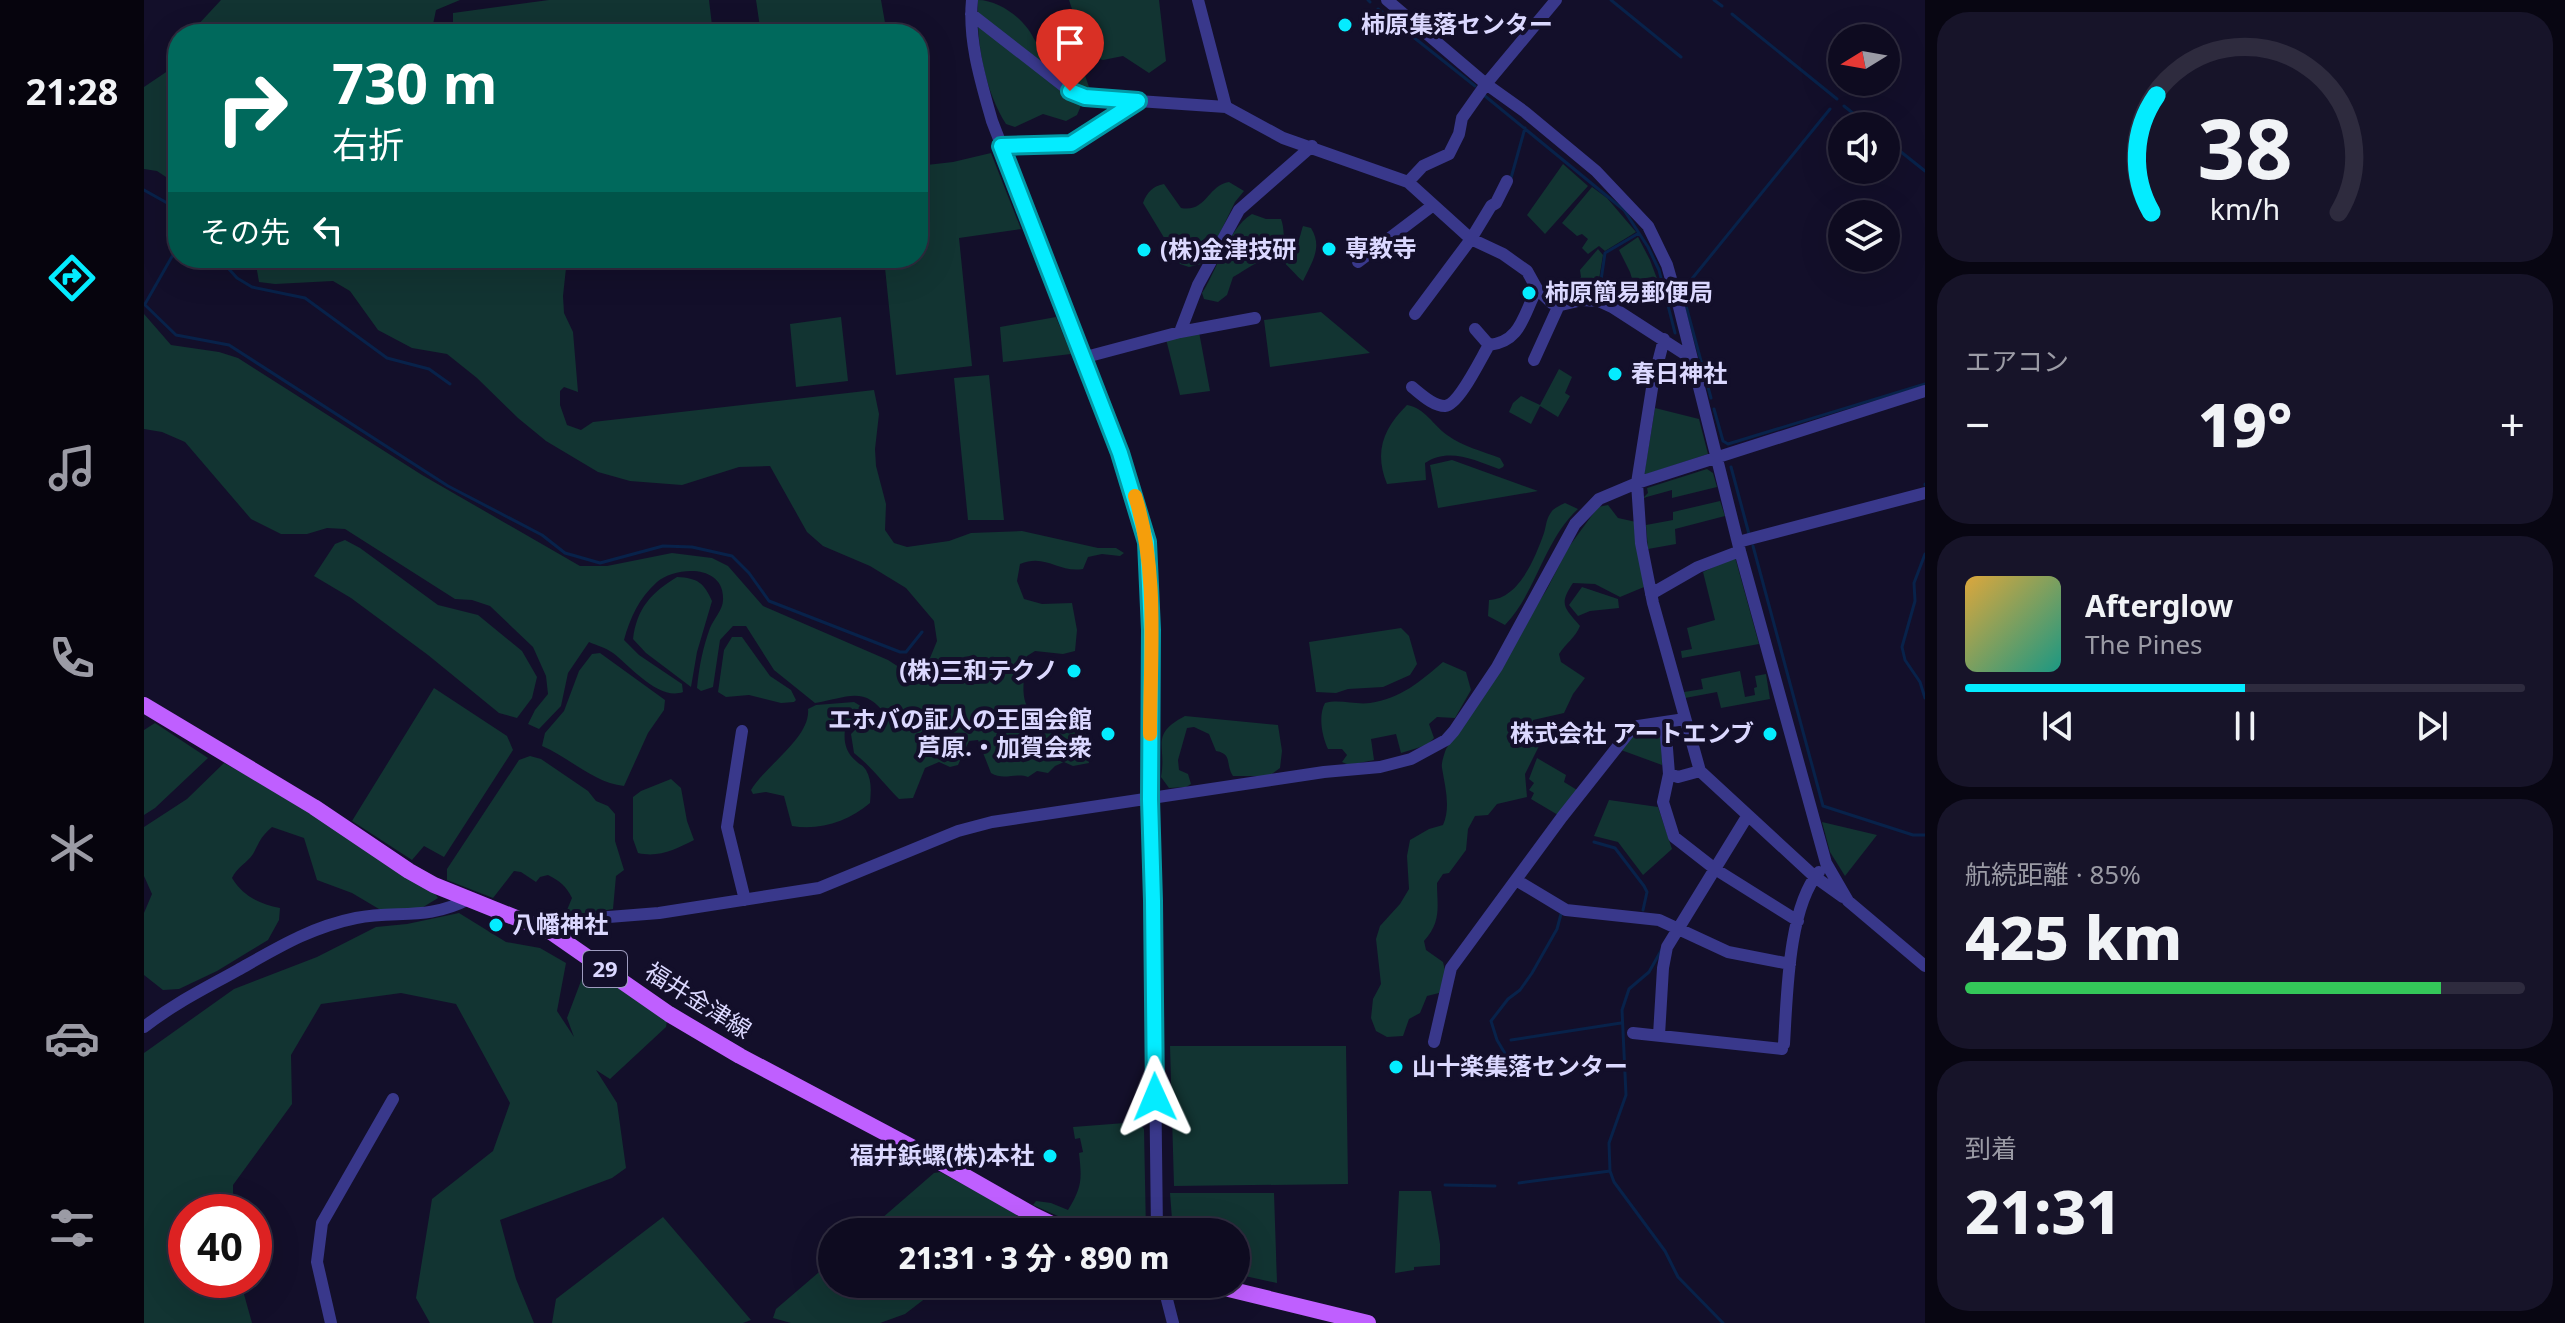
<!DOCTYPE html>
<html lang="ja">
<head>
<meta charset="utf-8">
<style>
	:root { --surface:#0e0b20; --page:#171429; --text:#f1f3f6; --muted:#9b9ba5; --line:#2e2b3e; --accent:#04ecff }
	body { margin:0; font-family:"Noto Sans","Noto Sans JP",sans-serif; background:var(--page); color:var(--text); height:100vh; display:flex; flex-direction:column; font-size:30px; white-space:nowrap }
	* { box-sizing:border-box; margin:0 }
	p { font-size:26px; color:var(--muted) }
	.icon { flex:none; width:44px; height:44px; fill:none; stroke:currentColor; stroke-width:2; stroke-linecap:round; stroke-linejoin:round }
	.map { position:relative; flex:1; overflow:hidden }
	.sheet { display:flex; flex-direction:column; gap:12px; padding:12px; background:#080612; width:640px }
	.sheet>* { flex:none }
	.top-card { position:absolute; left:24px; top:24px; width:760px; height:244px; border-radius:32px; box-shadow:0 8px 32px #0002,0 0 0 2px var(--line); background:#00695c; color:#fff; overflow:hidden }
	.needle { width:52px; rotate:259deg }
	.tools { position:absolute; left:1684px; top:24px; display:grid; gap:16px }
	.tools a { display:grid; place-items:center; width:72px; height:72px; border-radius:50%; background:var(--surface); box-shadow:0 8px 32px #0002,0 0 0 2px var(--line); font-size:40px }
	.speed { position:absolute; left:24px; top:1194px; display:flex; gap:16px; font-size:40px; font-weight:700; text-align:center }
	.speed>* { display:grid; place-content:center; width:104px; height:104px; border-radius:50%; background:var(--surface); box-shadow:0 8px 32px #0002,0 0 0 2px var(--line); line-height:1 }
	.speed .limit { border:12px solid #d22; background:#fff; color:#111 }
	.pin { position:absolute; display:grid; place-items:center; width:68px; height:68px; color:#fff; margin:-82px -34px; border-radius:50% 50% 50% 0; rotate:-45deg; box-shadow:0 0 8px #0007 }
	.pin .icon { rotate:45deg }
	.me { position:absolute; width:88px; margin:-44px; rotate:359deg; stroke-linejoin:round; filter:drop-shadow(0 0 6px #0008) }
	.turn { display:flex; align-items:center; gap:28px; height:168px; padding:0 32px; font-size:36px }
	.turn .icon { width:104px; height:104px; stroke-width:2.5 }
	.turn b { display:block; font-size:56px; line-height:68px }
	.then { display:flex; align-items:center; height:76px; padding:0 32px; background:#0003; gap:16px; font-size:30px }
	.big { font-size:60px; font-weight:800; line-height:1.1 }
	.sheet .card { flex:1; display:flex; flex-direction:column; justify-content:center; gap:12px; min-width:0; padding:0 28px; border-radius:32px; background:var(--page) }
	.sheet .dial { align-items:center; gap:0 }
	.dial svg { height:208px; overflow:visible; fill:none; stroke:var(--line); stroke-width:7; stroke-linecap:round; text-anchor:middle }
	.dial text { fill:var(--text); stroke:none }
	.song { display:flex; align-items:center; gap:24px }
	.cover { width:96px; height:96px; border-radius:12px; background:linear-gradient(135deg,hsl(40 70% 55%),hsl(170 70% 35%)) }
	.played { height:8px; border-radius:4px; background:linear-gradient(90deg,var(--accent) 50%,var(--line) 50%) }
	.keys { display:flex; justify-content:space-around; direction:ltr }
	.heat { display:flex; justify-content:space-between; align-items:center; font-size:44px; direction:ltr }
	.charge { height:12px; border-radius:6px; background:linear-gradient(90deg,#34c759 85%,var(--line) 0) }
	.trip { position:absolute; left:674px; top:1218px; width:432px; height:80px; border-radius:40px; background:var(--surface); box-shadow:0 8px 32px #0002,0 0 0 2px var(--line); font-weight:800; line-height:80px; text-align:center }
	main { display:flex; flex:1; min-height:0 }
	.dock { display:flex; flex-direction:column; width:144px; justify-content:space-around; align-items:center; background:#06040d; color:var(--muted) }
	.dock .icon { width:56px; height:56px }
	.dock .current { color:var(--accent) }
	.dock b { font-size:36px; color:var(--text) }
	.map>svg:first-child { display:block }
	.green { fill:#123432 }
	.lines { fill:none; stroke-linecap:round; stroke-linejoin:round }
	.stream { stroke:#08224a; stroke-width:3 }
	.minor { stroke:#39388b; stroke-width:12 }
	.major { stroke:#bf5fff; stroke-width:16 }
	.route-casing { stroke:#0399a6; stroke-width:20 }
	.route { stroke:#04ecff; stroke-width:14 }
	.slow { stroke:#f59e0b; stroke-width:14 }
	.poi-dot { fill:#04ecff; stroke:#130f2a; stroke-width:3 }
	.labels { text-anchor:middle; stroke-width:8; stroke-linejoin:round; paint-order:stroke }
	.shield { fill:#130f2a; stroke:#9f9cbf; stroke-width:2 }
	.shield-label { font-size:22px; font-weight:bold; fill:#dbd8ff }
	.poi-label { font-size:24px; font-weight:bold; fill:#dbd8ff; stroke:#130f2a; text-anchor:start }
	.street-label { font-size:24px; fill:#dbd8ff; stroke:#130f2a }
</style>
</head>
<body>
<main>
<nav class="dock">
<b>21:28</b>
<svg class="icon current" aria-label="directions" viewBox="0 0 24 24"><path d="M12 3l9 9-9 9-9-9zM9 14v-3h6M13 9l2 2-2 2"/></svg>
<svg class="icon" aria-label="music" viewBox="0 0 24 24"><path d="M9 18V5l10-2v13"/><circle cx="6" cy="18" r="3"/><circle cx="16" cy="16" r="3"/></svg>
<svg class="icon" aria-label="phone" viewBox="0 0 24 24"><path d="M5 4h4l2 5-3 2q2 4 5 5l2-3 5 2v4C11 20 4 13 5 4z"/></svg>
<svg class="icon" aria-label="climate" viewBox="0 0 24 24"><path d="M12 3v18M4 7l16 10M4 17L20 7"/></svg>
<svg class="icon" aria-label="car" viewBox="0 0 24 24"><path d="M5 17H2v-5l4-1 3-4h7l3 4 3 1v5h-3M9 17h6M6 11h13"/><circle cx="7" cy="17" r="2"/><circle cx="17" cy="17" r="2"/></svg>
<svg class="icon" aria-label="filters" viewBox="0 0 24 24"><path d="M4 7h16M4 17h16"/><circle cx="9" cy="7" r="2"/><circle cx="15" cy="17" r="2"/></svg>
</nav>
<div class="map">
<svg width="1781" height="1323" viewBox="0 0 1781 1323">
	<rect width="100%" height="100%" fill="#130f2a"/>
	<!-- green -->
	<path class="green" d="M77 0H316L292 10 287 34H51L52 27Z
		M405 0H565L569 34H309V13Z
		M612 0H737L743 34H617Z
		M834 0C852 0 873 14 884 29 894 43 900 66 922 52L934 55 945 87 933 115 922 121 899 114 871 127 862 124C840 89 832 41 834 0Z
		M925 0H1015L1022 61 1005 73 979 56 959 60 943 55Z
		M34 64V185L13 171 0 169V87Z
		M847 153 877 229 815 238 828 366 752 375 740 258H774V166L809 162Z
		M1419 164 1444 186 1401 234 1383 215Z
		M1085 182 1100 191 1091 202 1073 239 1057 264 1045 267 1036 264 999 203C1003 192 1009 186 1020 184L1037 208C1062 213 1064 185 1085 182Z
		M1448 187 1463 198 1492 232 1461 251 1455 246 1444 254 1438 248 1444 239 1438 234 1433 236 1418 223Z
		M1108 214 1122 219H1137C1141 229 1138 237 1143 247 1157 245 1155 237 1159 226L1167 228C1179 247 1168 262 1159 281 1152 276 1146 267 1139 262 1124 251 1102 270 1089 277L1083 295 1074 302 1060 299 1058 293C1073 270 1085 227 1108 214Z
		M1494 237 1506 260 1518 292 1493 295 1486 272 1475 250Z
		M1454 249 1459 255 1452 297 1426 296V290L1437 277 1436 270Z
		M430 258 422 268 419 296 420 313 429 332 434 392 420 387 416 391V405L423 425 437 430 449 422 730 390 735 414 731 449 732 466 742 504 741 530 750 543 763 547 805 541 827 533 878 531 954 548H972L980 553 976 556 958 554 944 557 939 569C914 573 902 553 876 564L873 581 880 599 898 604 928 603 933 630 931 651 919 654 891 651 883 656C881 675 871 709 897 718 911 722 925 718 941 724 943 738 942 750 945 763L929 766 920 762 911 766 904 773 893 771 884 777C872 772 860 781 847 773L834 740 825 741 814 765 806 767 795 762 781 768 769 798 755 799C739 783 728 767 710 753L707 734 713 728 739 724 743 717C721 684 703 698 671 703L630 670 602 626H589L576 640 569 687 557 691 553 688C555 667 559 647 566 628 570 619 579 609 579 600 581 564 532 566 513 582 495 598 486 618 480 640L495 655 538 684 539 692C515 701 486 666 469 653 462 648 452 645 445 642L424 673 417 706 395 729 384 724 391 710 404 694 402 676 389 647 346 606 328 600 311 599 201 529 183 528 163 534H137L107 519 41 442 18 432 0 429V314L27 345 75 352 94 358 278 475 436 566H463L528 553 568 558 584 566 619 606 744 660 761 671 786 658 793 641 790 621 762 588 726 566 679 546 663 532 626 466 595 467 538 485 486 481 454 472 402 441 374 418 333 378 303 354 268 348 234 330 206 291 189 281 131 284 115 282 111 259Z
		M1177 312 1226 353 1126 367 1120 320Z
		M697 317 704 381 652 387 646 324Z
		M912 317 927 354 859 362 856 327Z
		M1055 332 1066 391 1036 395 1022 339Z
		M1415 369 1428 377 1421 393 1426 396 1414 417 1396 406 1387 424 1365 412 1369 403 1377 396 1396 405Z
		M845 375 860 520H824L810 378Z
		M1263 405C1281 408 1289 425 1303 435 1320 447 1338 451 1356 458L1360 465 1359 467 1355 469C1331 460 1304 447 1281 463L1282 480 1243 484C1230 452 1239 429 1263 405Z
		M1511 408 1555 419 1564 454 1500 475Z
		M1308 460 1394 491 1294 508 1286 465Z
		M1563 469 1569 473 1573 487 1528 498V490L1499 498 1504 493 1503 488Z
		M1576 501 1581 516 1531 529 1532 544 1504 549 1502 525 1529 520V512Z
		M1421 503 1434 509C1400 540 1392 593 1361 625L1344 616 1345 600C1375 599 1391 558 1400 533 1402 527 1402 520 1406 514 1409 508 1415 506 1421 503Z
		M1464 505 1474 518 1492 522 1500 587 1476 597 1451 584 1429 583C1414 605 1421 608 1436 626 1431 638 1422 643 1415 654L1417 662 1441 678 1429 694 1420 713 1389 720 1387 727 1396 744 1381 774 1383 797 1353 804 1344 815 1331 816 1324 829 1322 850 1305 873 1299 874 1293 883C1293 906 1298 921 1280 941L1282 950 1299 962 1302 974 1295 993 1283 996 1276 1013 1265 1019 1259 1036 1243 1037 1232 1031 1227 1018 1229 999 1237 984 1232 939 1236 926 1256 904 1265 889 1263 856 1266 840 1285 829 1299 825C1307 807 1301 787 1298 768 1297 763 1300 755 1302 749L1403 589 1424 548 1454 507Z
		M201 540 216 548 294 605 334 615 378 651 393 677 388 698 373 718 355 713 284 655 207 598 170 576 191 544Z
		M1591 557 1615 644 1538 658 1537 651 1548 649 1543 628 1571 620 1559 572Z
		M533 577C554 578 560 583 568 601L553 652 547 687 502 653 489 639C493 608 507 593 533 577Z
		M1438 587 1474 599 1475 608 1446 611 1434 616 1425 605Z
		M1257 628 1265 636 1273 664 1266 675 1239 687 1204 689 1192 693 1172 692 1165 642Z
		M588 637H598L626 676 647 690 652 700 650 702 637 703 605 695 582 697 574 692 580 650Z
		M456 653 521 700 520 710 504 733 480 786C450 783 426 758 398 746L401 733 420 711 435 671 448 654Z
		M1299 662 1322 672 1327 690 1311 718 1293 717 1285 724 1290 738 1283 745 1257 753 1252 734 1227 739 1230 760 1205 765 1198 762 1203 755 1198 749H1184C1178 736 1174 716 1181 703 1196 699 1211 705 1226 703 1256 699 1277 681 1299 662Z
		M1596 671 1601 697 1611 695 1610 688 1613 687 1611 676 1622 674 1626 699 1577 708 1573 692 1541 698 1540 692 1559 689 1557 679Z
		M290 688 363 736 369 750 300 857 280 846 268 860 208 821Z
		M710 702 725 711 724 718 702 724C699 738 700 751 712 761 717 766 718 764 722 770 728 781 727 791 726 803 705 821 676 831 648 826L640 796 622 792 609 794 607 790C621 766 667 737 664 709L672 705Z
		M1041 716 1134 725 1138 751 1136 768 1125 776H1089C1081 764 1089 754 1072 751L1065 734 1050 727 1043 728 1034 760 1035 770 1044 774 1047 784 1042 787 1025 788 1017 777C1023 745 1005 735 1041 716Z
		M11 723 64 758 11 808 0 815V730Z
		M1517 726 1518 765 1477 750 1491 733Z
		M386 756 397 759 444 791 452 801 464 806 471 814V841L480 870 472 876 469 909 426 916 423 910 428 898C422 886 416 881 404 875L396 877 392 882 377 872 370 871 349 898 303 880V869L375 760Z
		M1393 758 1422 775 1420 782 1433 790 1414 815 1387 799 1390 793 1385 790 1390 783 1385 779Z
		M80 763 140 796 290 892 294 898 276 909H235L208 893 173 880 160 838 128 827C115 839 117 840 109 854 103 863 93 867 88 878 99 896 115 904 136 908L135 920 124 940 73 971 35 989 19 990 0 975V913L8 894 0 876V827L43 799Z
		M527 779 537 788 543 821 550 840C532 849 515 858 494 853L489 839V797L497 791Z
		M1465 800 1514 807 1528 849 1499 875 1474 842 1450 836Z
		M1678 822 1733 835 1701 876 1686 852Z
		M315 913 362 942 396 948 422 963 413 1011 430 1037 423 1018 443 965 523 1021 522 1027 466 1079 452 1070 473 1103 482 1168 468 1178 356 1220 372 1279 390 1323H286L272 1298 288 1199 349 1151 366 1103 312 1004 257 993 177 1004 147 1055 148 1104 89 1185V1212H42V1280H96L108 1323H0V1053L90 989 173 957 232 927 263 924Z
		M1026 1046H1202L1204 1184 1030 1186Z
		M994 1122 1000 1129 1002 1232H950L889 1205 892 1201 907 1203 924 1210C938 1187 938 1180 935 1153L939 1152 936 1138 931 1139 929 1127Z
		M796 1172 871 1212 876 1221 875 1226 868 1232H722L790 1173Z
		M1255 1191H1287L1296 1244V1265L1270 1267V1270L1251 1273Z
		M1026 1193H1130L1133 1283 1092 1274V1232H1029Z
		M519 1217 607 1320 599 1323H408L412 1299Z
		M688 1261V1284H800L761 1314 736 1323H647L629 1318 632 1309Z"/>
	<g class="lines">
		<!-- stream -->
		<path class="stream" d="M1224 0 1226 2
			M1467 0 1537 57
			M1570 0 1578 6
			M1234 9 1331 86
			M1588 14 1693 99
			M1341 96 1480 210 1504 247 1515 270 1531 333
			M1700 106 1725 126
			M1742 140 1781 171
			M1367 178 1381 128
			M0 190 34 209
			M75 258 93 278 108 287 161 298 243 358 285 369 306 384
			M1455 294 1461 253 1495 233
			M0 304 32 335 85 345 304 486 398 535 421 553 456 563 519 546 548 547 588 556 605 573 625 601 756 652H762L778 632
			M1 304 34 246
			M1567 398 1538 291 1686 109
			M1570 409 1579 441 1584 444 1781 384
			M1587 467 1605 534
			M1781 485V484
			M1609 546 1679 806 1769 835H1781
			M1781 554 1770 583 1771 601 1758 647 1761 660 1776 682 1781 698
			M1450 842 1471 848 1500 886 1503 892 1499 910
			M1518 949 1505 972 1485 989 1478 1010 1482 1095 1465 1143 1466 1171 1470 1182 1521 1251 1534 1277 1579 1323
			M1367 1040 1477 1023
			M1369 1067 1353 1040 1347 1021 1364 999 1376 990 1388 973 1413 929 1417 914
			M1375 1183 1466 1171
			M1301 1185 1351 1186"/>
		<!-- minor -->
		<path class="minor" d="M828 0C824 41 837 82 848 121L976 453 994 507 1003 542 1007 630 1006 799 1009 901 1013 1232
			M1054 0 1082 107
			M1243 0 1342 84 1381 112 1452 171 1504 226 1523 265 1535 307 1596 551 1682 863 1704 901 1781 966
			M827 14 926 91 941 97 994 101
			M857 146 927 144 982 111 994 101 1082 107 1139 138 1264 182 1327 239 1359 254 1383 271 1393 289 1408 303 1417 305 1438 300 1455 301 1468 307 1547 358
			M1264 182 1279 166 1305 154 1315 134 1318 118 1342 84 1412 0
			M1214 262 1288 206
			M1271 314 1327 239 1347 206 1352 203 1363 181
			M1331 329 1345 345C1377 342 1379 315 1393 289
			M1036 332 1054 285 1095 210 1168 146
			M1520 339 1509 382 1493 483 1497 543 1509 603 1556 771 1671 877 1699 897
			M938 358 1036 332 1111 318
			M1390 360 1415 305
			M1268 387C1277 394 1289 406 1301 406 1315 405 1337 358 1345 345
			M1594 542 1781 493
			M1507 594 1554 567 1596 551
			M1521 723 1525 774 1519 802 1530 837 1571 869 1654 921
			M598 731 583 827 601 900
			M1525 774 1534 777 1556 771
			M1372 880 1422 910 1515 920 1584 952 1646 964
			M417 939 430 924 452 918 515 913 675 888 814 831 848 822 1180 772 1236 767 1267 759 1302 740 1310 731 1353 667 1431 524 1455 499 1493 483 1781 391
			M0 1027C31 1003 60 989 94 970 133 948 167 927 212 918 254 910 282 921 325 899
			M1489 1033 1638 1049
			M1515 1035 1519 968 1523 947 1604 815
			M1290 1042 1307 968 1418 817 1486 731 1494 726 1541 719
			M1640 1044C1643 997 1644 907 1675 872
			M1019 1284 1029 1323
			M187 1323 173 1262 178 1223 249 1099"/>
		<!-- major -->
		<path class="major" d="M0 705 170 807 265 871 290 885 407 932 525 1014 596 1056 796 1162 889 1215 924 1232
			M1064 1284 1224 1323"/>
	</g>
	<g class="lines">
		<!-- route casing -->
		<g class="route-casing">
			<path id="route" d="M926 91 941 97 994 101 927 144 857 146 976 453 1003 542 1007 630 1006 799 1009 901 1011 1097"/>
		</g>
		<!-- route -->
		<use href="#route" class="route"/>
		<!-- slow -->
		<path class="slow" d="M991 496C1015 571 1006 656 1006 734"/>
	</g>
	<!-- markers -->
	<g class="poi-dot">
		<circle cx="1201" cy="25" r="8"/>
		<circle cx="1185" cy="249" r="8"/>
		<circle cx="1000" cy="250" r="8"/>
		<circle cx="1385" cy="293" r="8"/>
		<circle cx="1471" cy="374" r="8"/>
		<circle cx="930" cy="671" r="8"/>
		<circle cx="964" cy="734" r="8"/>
		<circle cx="1626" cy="734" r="8"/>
		<circle cx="352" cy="925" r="8"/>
		<circle cx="1252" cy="1067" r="8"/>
		<circle cx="906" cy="1156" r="8"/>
	</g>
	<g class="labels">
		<!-- shield labels -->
		<rect class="shield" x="439" y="951" width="44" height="36" rx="6"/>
		<g class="shield-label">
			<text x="461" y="977">29</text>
		</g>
		<!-- poi labels -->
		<g class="poi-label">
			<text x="1217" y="33">柿原集落センター</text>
			<text x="1201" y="257">専教寺</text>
			<text x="1016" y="258">(株)金津技研</text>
			<text x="1401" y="301">柿原簡易郵便局</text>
			<text x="1487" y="382">春日神社</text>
			<text x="914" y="679" text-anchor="end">(株)三和テクノ</text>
			<text x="948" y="728" text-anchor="end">エホバの証人の王国会館<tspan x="948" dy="28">芦原.・加賀会衆</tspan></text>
			<text x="1610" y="742" text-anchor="end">株式会社 アートエンブ</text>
			<text x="368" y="933">八幡神社</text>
			<text x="1268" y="1075">山十楽集落センター</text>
			<text x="890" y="1164" text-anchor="end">福井鋲螺(株)本社</text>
		</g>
		<!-- street labels -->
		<g class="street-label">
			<text transform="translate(554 1001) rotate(32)" y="8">福井金津線</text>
		</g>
	</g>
</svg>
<div class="tools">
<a><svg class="needle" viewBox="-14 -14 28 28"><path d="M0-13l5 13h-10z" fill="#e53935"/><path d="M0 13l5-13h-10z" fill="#9b9ba5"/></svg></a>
<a><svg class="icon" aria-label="sound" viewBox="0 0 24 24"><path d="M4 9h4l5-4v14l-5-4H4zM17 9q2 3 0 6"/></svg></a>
<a><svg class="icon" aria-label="layers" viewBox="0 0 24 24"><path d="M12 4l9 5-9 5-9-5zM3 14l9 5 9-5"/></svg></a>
</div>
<div class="speed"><div class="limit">40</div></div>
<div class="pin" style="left:926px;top:91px;background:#d93025"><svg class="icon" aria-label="arrive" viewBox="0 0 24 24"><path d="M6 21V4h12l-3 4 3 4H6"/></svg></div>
<svg class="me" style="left:1011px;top:1097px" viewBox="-20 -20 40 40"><path d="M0-17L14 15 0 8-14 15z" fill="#04ecff" stroke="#fff" stroke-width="4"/></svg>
<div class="trip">21:31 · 3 分 · 890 m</div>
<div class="top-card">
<div class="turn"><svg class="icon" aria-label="right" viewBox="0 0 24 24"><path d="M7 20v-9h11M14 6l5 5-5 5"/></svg><div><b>730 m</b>右折</div></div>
<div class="then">その先<svg class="icon" aria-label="left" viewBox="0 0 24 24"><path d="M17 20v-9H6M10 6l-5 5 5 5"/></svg></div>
</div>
</div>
<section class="sheet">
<div class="card dial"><svg viewBox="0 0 100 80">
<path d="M14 69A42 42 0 1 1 86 69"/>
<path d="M14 69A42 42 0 0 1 16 24" stroke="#04ecff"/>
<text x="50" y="56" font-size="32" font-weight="700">38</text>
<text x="50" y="72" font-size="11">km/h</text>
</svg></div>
<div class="card"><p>エアコン</p>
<div class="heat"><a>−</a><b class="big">19°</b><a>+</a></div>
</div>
<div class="card">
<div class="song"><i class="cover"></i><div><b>Afterglow</b><p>The Pines</p></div></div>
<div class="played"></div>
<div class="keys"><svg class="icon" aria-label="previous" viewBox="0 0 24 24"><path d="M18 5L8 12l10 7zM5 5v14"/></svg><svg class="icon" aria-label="pause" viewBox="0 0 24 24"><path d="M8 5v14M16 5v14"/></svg><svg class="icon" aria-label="next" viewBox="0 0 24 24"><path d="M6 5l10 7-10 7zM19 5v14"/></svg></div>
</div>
<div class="card"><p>航続距離 · 85%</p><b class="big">425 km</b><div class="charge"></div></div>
<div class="card"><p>到着</p><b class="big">21:31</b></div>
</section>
</main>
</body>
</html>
